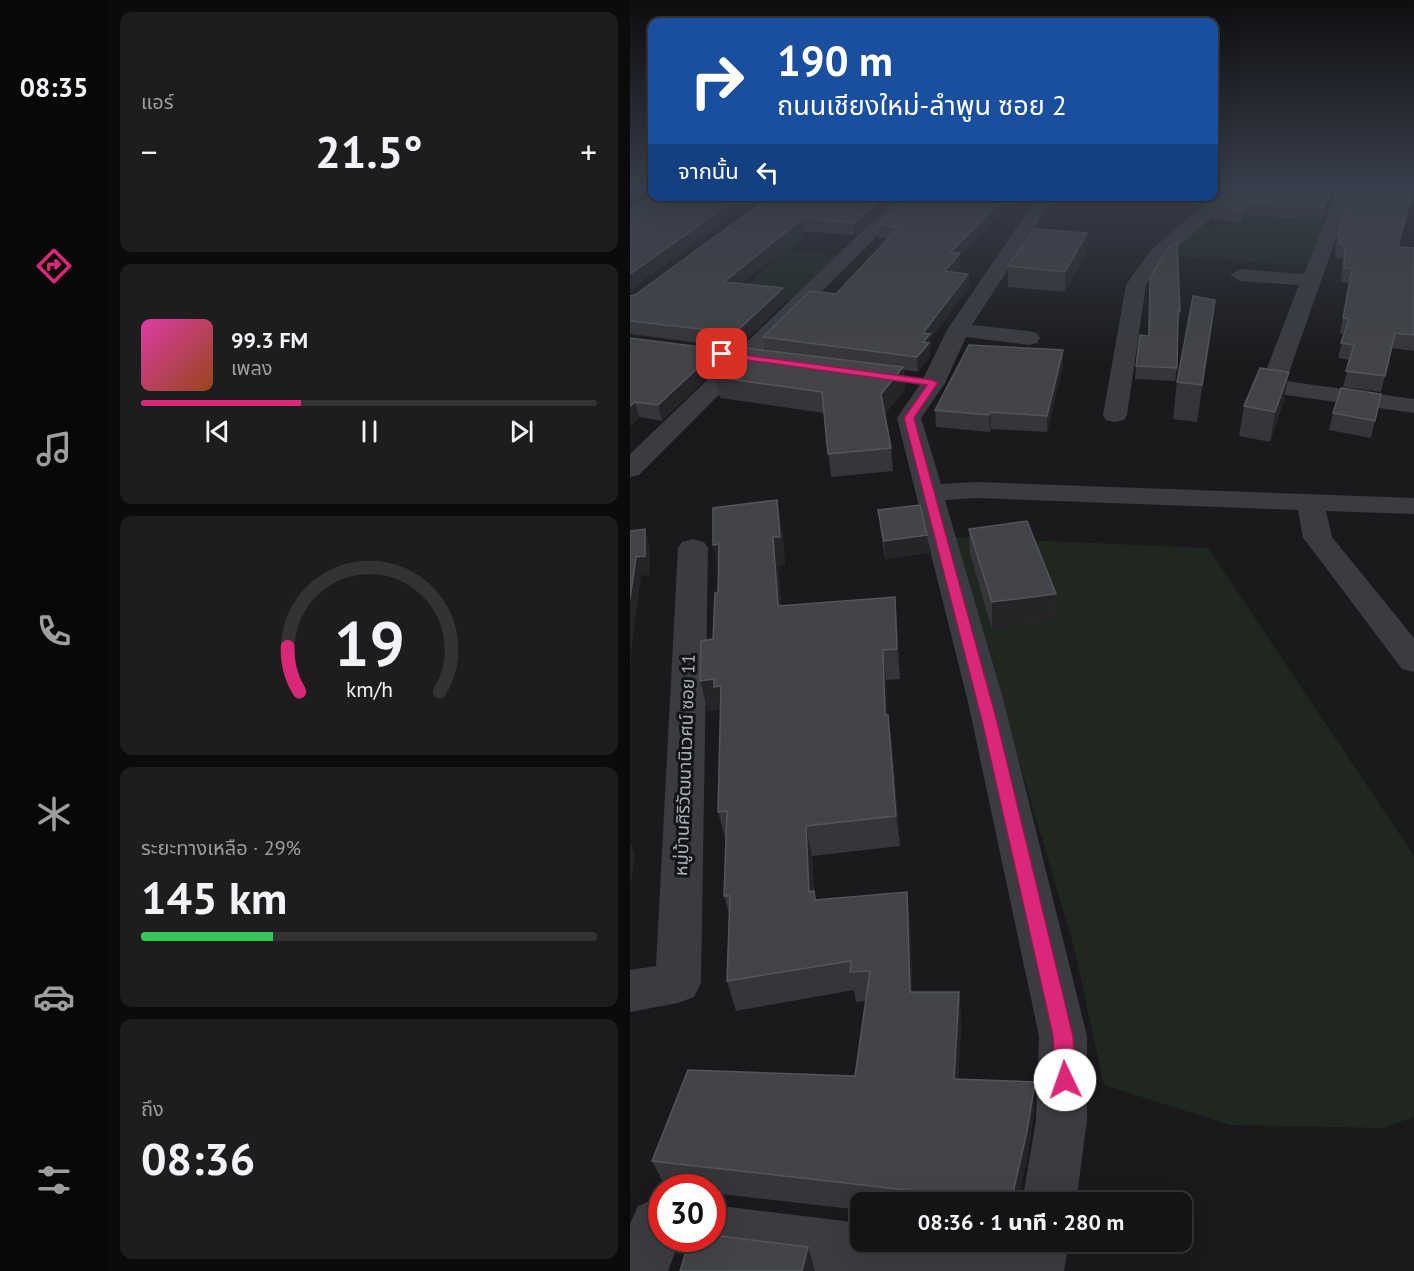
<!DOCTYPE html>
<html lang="th">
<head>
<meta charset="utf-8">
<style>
	:root { --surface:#141415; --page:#1d1d1e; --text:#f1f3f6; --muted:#9d9ea0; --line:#333334; --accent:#db2777 }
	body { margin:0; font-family:"PT Sans","Noto Sans Thai",sans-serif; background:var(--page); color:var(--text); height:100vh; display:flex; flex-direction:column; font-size:22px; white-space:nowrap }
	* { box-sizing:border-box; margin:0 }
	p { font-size:20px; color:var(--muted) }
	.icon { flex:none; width:33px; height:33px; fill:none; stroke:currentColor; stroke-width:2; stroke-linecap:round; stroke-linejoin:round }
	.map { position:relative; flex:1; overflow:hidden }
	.side { display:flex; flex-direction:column; gap:12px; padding:12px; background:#0b0b0c; width:522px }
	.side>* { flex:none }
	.banner { position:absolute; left:18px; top:18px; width:570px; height:183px; border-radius:12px; box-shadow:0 6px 24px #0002,0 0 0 2px var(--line); background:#1a4fa0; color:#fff; overflow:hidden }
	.speed { position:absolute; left:18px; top:1174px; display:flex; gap:12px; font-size:30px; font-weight:700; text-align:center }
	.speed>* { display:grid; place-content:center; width:78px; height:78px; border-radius:50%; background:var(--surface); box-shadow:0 6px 24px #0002,0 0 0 2px var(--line); line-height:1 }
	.speed .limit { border:9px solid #d22; background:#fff; color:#111 }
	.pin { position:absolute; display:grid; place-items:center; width:51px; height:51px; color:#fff; margin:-26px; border-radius:12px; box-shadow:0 3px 9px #0006 }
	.me { position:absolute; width:66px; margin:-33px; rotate:357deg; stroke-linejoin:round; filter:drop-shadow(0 0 4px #0008) }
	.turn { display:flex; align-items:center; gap:21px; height:126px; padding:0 30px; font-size:27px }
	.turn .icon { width:78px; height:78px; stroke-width:2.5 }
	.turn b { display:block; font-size:42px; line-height:51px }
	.then { display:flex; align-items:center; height:57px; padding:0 30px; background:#0003; gap:12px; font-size:22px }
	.big { font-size:45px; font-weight:800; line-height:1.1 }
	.side .tile { flex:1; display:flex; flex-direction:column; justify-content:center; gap:9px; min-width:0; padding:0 21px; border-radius:12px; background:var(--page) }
	.side .dial { align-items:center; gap:0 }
	.dial svg { height:156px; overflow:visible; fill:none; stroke:var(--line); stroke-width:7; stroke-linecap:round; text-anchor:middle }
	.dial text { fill:var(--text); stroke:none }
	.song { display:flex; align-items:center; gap:18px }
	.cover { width:72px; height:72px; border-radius:9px; background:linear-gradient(135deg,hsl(320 70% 55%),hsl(20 70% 35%)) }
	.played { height:6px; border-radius:3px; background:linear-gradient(90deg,var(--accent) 35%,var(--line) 35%) }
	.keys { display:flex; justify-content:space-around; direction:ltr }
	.heat { display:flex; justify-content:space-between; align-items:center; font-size:33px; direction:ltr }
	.charge { height:9px; border-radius:4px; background:linear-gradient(90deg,#34c759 29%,var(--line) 0) }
	.trip { position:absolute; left:220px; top:1192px; width:342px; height:60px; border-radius:12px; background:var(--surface); box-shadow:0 6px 24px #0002,0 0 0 2px var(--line); font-weight:800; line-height:60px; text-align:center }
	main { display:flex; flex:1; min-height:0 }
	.tabs { display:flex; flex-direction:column; width:108px; justify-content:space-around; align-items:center; background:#080808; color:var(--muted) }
	.tabs .icon { width:42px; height:42px }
	.tabs .active { color:var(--accent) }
	.tabs b { font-size:27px; color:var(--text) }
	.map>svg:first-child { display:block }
	.green { fill:#202720 }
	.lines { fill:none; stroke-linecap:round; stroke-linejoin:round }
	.street { fill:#3b3c41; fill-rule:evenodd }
	.wall { fill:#36363a }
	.shaded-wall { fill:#252528 }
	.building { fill:#434448; stroke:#53555a; stroke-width:1.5 }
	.route { fill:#db2777; stroke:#8e194d; stroke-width:1.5 }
	.labels { text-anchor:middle; stroke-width:6; stroke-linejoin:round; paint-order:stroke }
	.street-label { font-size:18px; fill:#acb2bb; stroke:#151517 }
</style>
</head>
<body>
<main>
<nav class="tabs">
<b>08:35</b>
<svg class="icon active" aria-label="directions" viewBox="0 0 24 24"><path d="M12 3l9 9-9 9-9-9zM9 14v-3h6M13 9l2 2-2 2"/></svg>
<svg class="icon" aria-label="music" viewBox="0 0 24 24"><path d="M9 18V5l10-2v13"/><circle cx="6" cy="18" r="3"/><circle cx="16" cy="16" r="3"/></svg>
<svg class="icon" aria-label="phone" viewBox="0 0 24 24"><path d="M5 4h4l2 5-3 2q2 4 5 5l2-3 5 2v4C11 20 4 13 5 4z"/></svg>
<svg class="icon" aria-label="climate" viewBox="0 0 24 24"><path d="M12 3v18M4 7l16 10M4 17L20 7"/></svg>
<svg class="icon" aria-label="car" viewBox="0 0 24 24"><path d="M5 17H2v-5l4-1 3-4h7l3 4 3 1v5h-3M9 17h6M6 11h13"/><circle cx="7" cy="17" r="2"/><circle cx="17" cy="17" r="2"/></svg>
<svg class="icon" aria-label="filters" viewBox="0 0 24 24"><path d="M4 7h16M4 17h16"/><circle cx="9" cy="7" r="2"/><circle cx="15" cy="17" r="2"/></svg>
</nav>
<section class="side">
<div class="tile"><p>แอร์</p>
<div class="heat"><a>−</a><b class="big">21.5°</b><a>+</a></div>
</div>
<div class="tile">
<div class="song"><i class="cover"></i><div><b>99.3 FM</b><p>เพลง</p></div></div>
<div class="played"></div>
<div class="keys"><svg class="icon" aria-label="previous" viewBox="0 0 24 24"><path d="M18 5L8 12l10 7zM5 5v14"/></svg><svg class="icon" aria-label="pause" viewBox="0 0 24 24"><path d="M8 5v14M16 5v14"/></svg><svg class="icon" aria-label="next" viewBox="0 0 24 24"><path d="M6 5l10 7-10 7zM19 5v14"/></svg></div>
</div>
<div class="tile dial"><svg viewBox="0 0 100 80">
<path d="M14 69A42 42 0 1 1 86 69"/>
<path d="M14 69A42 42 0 0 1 8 46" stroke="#db2777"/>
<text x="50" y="56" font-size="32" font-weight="700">19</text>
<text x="50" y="72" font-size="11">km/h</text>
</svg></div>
<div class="tile"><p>ระยะทางเหลือ · 29%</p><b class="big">145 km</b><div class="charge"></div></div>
<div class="tile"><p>ถึง</p><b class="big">08:36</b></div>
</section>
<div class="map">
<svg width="784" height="1271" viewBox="0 0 784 1271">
	<rect width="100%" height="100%" fill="#1a1a1c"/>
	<!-- green -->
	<path class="green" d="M619 217 694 223 680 266 540 256 571 225 613 224Z
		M117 229 175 235 159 251 215 256 167 302 106 296 141 263 83 257Z
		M323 537 578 548 784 856V1117L751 1128 600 1125 474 1085 444 947Z"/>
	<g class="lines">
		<!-- street -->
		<path class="street" d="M587 184H603L599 197 588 212 535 258 516 285 497 415 494 420 485 422 476 420 473 415 496 285 521 250 584 196Z
			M709 184H725L656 381 784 399V413L642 393 634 391 630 386 669 285 610 281 600 275 610 269 674 274Z
			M98 196H184L190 201 182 206 106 201Z
			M269 196H287L9 475 0 477V454Z
			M408 196H425L342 325 399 331 407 333 410 338 407 343 399 345 336 337 315 383 291 418 311 484 346 482 784 498V514L696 511 702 537 784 638V672L772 669 678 544 673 538 668 510 346 498 315 500 374 702 457 1036V1120L446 1203H392L406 1120 409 1036 338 702 267 418 291 383 317 330Z
			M63 539 74 542 78 548 71 983 64 997 48 1003 0 1012V970L26 966 48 548 52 542Z
			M27 1198H32V1239H54L51 1245 47 1247 38 1271H0V1224L8 1206Z
			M82 1205 231 1223V1242H439L434 1271H172L82 1260 63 1251 57 1239H82Z"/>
	</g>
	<!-- wall -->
	<path class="wall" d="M0 184H22V194L0 208Z
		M604 184H707L692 222 618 215 611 223 583 219 585 206Z
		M141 196 248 201 249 213 225 235 174 231 111 284 153 288 155 302 107 348 0 334V296L5 295Z
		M230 196H266L263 199Z
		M277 196H387L369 218H366L330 256V267L326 272 338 274 339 287 300 339 301 348 299 350 300 357 288 372 274 370 275 389 255 414 261 448 263 471 201 477 194 413 90 398 85 377 136 350 133 337 206 294 258 238H249L248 225Z
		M457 233 456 253 435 292 378 287V266Z
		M708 234 768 247 784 248V351L762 348 751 392 713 387 720 360 708 358 714 334 710 333 719 283 711 282 713 259 706 258 705 247Z
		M520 278 550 311 549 323H548L547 368 545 381 505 379 506 366 518 336Z
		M585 300 581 334 567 422 543 419 547 382Z
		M0 338 91 364 32 421 9 417 0 426Z
		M433 350V366L417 432 361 429 360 432 306 427 305 410Z
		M751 394 741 438 699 430 703 413Z
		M654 401 640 442 609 436 614 406Z
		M248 510 297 535 299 553 255 559 250 528Z
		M152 528 155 565 148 566 151 606 265 597 267 626 270 679 256 680 257 715H258L262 744 270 846 182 856 184 891 186 900 280 922 282 992H329L331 1022 328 1079 404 1110 397 1159 387 1203H231V1210L82 1193V1188H36L22 1161 225 1076 236 1001 226 1002 224 990 106 1011 97 981 99 913 94 896 96 841 88 812 91 713 90 709 78 711 70 681 83 639 88 592 89 571Z
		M339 529 426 594 425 620 362 629 340 554Z"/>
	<!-- shaded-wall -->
	<path class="shaded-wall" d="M16 184H20L22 194 0 208V195Z
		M704 184H707L692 222 694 208Z
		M110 196H117L119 204 0 290V274Z
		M377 196H387L369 218V206Z
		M248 201 249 213 225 235 224 223Z
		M620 202 618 215 611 223 613 210Z
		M366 206V218L330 256V267L316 285 315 271 320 253Z
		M173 218 174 231 97 296 94 282Z
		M457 233 456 253 435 292V272Z
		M338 274 339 287 300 339 301 348 299 350 300 357 288 372 287 357 293 333Z
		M153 288 155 302 107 348 105 333Z
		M585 300 581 334 567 422 572 385Z
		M88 349 91 364 32 421 28 405Z
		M433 350V366L417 432V416Z
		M273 367 275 389 253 416 251 394Z
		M659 372 654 401 640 442 645 412Z
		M5 402 9 417 0 426V406Z
		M361 412V429L360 432 359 415Z
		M147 500 152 528 155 565 148 566 154 635 148 606 143 537Z
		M15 529 20 547V575L11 576 3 637 0 670V599L6 557Z
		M297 535 299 553 255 559 254 541Z
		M89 544V573L83 545Z
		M426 594 425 620 362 629V602Z
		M265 597 267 626 270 679 267 649Z
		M253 650 256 680 259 745 255 715Z
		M84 679 91 686 92 717 90 709 78 711 70 681Z
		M258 715 262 744 270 846 266 816Z
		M176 826 182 856 185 922 179 892Z
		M0 841 5 854 0 889Z
		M277 892 280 922 283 1021 280 992Z
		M329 992 331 1022 327 1107 324 1079Z
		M405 1082 404 1110 397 1159 387 1203H381Z
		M178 1247 185 1271H172Z"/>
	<!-- building -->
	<path class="building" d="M0 184H16L0 195Z
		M604 184H704L694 208 620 202 613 210 585 206Z
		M725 184H784L768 247 784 248V335L765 333 755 376 716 371 724 345 711 343 719 319 713 318 722 269 714 268 715 245 709 244 708 234Z
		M24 196H110L0 274V210Z
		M141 196H179L248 201 224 223 173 218 94 282 153 288 105 333 0 321V296L5 295Z
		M277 196H377L369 206H366L320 253H330L315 271 338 274 293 333 300 334 293 342 299 343 287 357 133 337 180 291 206 294 269 227 248 225Z
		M404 229 457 233 435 272 378 266Z
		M547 241 550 311 548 310 547 368 506 366 510 335 519 336 520 278 538 248Z
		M563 296 585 300 572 385 547 382Z
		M0 338 88 349 28 405 5 402 0 406Z
		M339 345 433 350 417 416 361 412 359 415 305 410Z
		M116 348 273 367 251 394 261 448 198 454 192 392 85 377Z
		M630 368 659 372 645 412 614 406Z
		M711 388 751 394 745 421 703 413Z
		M147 500 150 537H143L148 606 265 597 267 649 253 650 255 715H258L266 816 176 826 179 892 184 891 185 900 277 892 280 992H329L324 1079 405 1082 397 1131 381 1202 22 1161 58 1070 225 1076 240 971 220 972 221 961 97 981 100 896H94L97 811 88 812 91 686 84 687V679L70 681 71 641 83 639 85 593 88 592 89 544 83 545V508Z
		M290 505 297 535 254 541 248 510Z
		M397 521 426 594 362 602 339 529Z
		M15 529V556L6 557 0 599V531Z
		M82 1235 178 1247 172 1271H50L60 1239H82Z"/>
	<!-- sky -->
	<linearGradient id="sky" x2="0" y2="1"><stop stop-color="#0e0e0f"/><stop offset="0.51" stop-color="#383e4b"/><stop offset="1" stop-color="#383e4b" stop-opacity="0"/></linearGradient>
	<rect width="784" height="362" fill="url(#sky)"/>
	<!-- route -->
	<path class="route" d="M92 352 303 380 308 383 284 418 368 725 443 1036 446 1080 443 1087 435 1090 428 1087 425 1080 423 1036 353 725 274 418 297 385 88 356V352Z"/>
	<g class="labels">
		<!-- street labels -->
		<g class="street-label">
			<text transform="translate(55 765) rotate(-88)" y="6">หมู่บ้านศิริวัฒนานิเวศน์ ซอย 11</text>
		</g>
	</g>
</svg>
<div class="speed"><div class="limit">30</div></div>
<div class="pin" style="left:92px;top:354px;background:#d93025"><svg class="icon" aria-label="arrive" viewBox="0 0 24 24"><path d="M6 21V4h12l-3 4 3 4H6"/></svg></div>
<svg class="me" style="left:435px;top:1080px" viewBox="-20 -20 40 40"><circle r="19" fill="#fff"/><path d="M0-13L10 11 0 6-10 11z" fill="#db2777"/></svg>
<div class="trip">08:36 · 1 นาที · 280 m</div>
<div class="banner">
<div class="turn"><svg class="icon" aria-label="right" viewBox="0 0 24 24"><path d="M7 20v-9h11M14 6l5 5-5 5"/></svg><div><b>190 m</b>ถนนเชียงใหม่-ลำพูน ซอย 2</div></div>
<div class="then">จากนั้น<svg class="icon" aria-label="left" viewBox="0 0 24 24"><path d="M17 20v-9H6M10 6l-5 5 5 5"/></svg></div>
</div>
</div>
</main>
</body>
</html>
